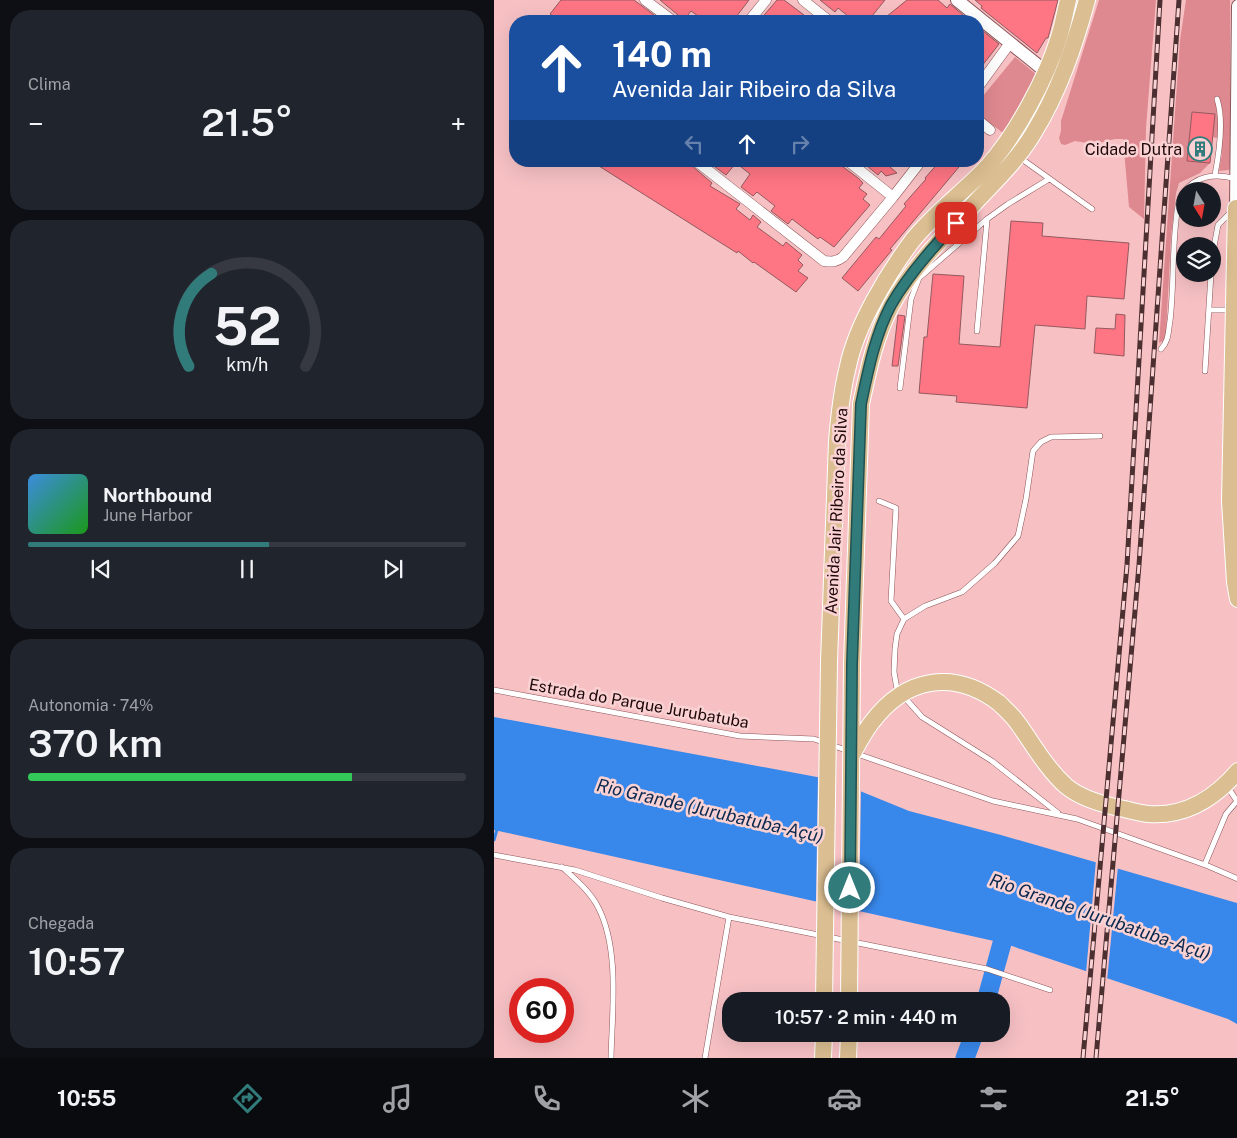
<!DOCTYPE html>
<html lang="pt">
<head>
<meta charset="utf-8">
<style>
	:root { --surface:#171b24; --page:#20242c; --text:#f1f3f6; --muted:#9ea1a6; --line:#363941; --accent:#327b7b }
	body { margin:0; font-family:"Public Sans",sans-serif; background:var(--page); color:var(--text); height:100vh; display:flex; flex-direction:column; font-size:19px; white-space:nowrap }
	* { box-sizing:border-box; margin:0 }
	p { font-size:16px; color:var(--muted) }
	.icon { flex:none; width:28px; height:28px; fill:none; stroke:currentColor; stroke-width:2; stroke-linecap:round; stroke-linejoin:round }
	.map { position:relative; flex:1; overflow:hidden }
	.drawer { display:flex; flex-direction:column; gap:10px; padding:10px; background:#0d0f14; width:494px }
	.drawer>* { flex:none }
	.hud { position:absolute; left:15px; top:15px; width:475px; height:152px; border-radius:20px; box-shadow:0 5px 20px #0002; background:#1a4fa0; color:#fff; overflow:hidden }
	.needle { width:32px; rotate:169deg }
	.buttons { position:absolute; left:682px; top:182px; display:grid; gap:10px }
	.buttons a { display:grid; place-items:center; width:45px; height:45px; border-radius:50%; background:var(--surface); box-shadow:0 5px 20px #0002; font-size:25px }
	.speed { position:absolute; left:15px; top:978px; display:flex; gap:10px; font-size:25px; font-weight:700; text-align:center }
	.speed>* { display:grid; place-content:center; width:65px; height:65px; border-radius:50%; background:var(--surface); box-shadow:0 5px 20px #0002; line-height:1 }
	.speed .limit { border:8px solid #d22; background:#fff; color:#111 }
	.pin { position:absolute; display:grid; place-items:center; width:42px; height:42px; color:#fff; margin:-21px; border-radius:10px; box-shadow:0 2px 8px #0006 }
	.me { position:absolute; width:55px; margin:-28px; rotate:0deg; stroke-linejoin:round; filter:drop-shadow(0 0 4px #0008) }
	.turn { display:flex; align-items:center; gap:18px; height:105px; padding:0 20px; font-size:22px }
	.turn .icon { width:65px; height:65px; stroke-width:2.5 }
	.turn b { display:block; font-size:35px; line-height:42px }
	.lanes { display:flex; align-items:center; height:48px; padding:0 20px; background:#0003; justify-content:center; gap:25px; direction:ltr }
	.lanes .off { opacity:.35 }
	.big { font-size:38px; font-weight:600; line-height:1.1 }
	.drawer .widget { flex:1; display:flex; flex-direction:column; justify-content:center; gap:8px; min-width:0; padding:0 18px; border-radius:20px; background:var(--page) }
	.drawer .dial { align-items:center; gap:0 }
	.dial svg { height:130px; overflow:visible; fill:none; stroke:var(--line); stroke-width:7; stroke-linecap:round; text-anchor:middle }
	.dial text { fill:var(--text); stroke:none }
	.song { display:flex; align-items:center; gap:15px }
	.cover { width:60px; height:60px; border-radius:8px; background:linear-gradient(135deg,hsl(210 70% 55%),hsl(120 70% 35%)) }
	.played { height:5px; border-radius:2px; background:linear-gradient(90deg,var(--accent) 55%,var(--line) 55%) }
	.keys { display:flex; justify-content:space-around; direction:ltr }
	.heat { display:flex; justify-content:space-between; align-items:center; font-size:28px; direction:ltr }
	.charge { height:8px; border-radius:4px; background:linear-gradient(90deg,#34c759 74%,var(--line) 0) }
	.trip { position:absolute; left:228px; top:992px; width:288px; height:50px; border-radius:20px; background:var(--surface); box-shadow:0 5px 20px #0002; font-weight:600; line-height:50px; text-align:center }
	.dock { display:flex; height:80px; justify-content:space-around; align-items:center; background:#090b0e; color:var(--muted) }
	.dock .icon { width:35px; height:35px }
	.dock .on { color:var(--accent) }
	.dock b { font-size:22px; color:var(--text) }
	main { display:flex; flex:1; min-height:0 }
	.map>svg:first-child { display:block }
	.green { fill:#de898f }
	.water { fill:#3888eb }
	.pier { fill:#f7c1c4 }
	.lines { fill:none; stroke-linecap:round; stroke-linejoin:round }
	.stream { stroke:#3888eb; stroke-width:3 }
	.river { stroke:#3888eb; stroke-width:19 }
	.building { fill:#fe7584; stroke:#94595e }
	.service-casing { stroke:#8d5458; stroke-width:6 }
	.minor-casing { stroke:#8d5458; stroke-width:11 }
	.tertiary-casing { stroke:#8d5458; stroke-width:14 }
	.primary-casing { stroke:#fff; stroke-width:18 }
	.service { stroke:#fff; stroke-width:5 }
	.minor { stroke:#fff; stroke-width:10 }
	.tertiary { stroke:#fff; stroke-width:12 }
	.primary { stroke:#dbbe91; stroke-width:16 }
	.rail-casing { stroke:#4c2f31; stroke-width:5 }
	.rail { stroke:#fbd2d4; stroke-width:3; stroke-dasharray:9; stroke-linecap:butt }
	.primary-bridge-casing { stroke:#fff; stroke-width:18; stroke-linecap:butt }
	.primary-bridge { stroke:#dbbe91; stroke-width:16 }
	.route-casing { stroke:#205050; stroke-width:12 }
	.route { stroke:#327b7b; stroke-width:9 }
	.labels { text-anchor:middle; stroke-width:5; stroke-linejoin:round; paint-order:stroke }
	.poi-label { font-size:16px; fill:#1c0608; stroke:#fbd2d4; text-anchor:end }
	.street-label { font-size:16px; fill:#1c0608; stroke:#fbd2d4 }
	.water-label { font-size:18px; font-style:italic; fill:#09294f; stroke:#fbd2d4 }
</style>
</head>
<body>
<main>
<section class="drawer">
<div class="widget"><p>Clima</p>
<div class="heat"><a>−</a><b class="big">21.5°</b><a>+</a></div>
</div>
<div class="widget dial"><svg viewBox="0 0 100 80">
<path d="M14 69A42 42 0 1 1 86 69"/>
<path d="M14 69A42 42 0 0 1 28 12" stroke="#327b7b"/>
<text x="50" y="56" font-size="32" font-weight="700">52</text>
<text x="50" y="72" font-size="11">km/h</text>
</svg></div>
<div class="widget">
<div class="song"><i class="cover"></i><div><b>Northbound</b><p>June Harbor</p></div></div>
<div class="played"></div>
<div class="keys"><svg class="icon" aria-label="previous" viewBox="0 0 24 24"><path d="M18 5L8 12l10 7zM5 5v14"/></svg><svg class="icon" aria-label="pause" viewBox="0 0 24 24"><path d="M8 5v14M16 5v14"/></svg><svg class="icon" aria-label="next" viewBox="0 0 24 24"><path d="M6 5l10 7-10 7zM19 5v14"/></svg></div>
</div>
<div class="widget"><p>Autonomia · 74%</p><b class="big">370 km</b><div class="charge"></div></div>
<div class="widget"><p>Chegada</p><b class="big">10:57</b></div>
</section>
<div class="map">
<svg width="744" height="1058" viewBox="0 0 744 1058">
	<rect width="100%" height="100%" fill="#f7c1c4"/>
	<!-- green -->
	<path class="green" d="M605 0H662L652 128 650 219 635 207 629 139H621L600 144 581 141 571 145 567 144 565 138 567 131V121Z
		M692 0H736V166L735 170 725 171 728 153 727 139 718 137 720 114 698 112 693 161 716 163 706 173 685 183 682 193 677 237 672 334 669 341 665 343 686 40Z
		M521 57 543 75 521 115 509 133 484 114V102Z"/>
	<!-- water -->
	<path class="water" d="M0 717 339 780 415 811 507 835 743 903V1024L734 1019 509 943 0 830Z"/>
	<!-- pier -->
	<path class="pier" d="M324 774 340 777 367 788 365 913 322 903Z
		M602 860 624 866 613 981 592 973Z"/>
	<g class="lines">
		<!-- stream -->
		<path class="stream" d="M0 840 4 826"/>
		<!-- river -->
		<path class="river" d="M492 1001 515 918
			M471 1058 480 1034"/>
	</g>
	<!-- building -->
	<path class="building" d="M67 0H140L168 21H66L56 14Z
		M166 0H255L239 21H211L197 11 190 20Z
		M283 0H290L310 15 305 21H265Z
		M326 0H391L374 21H360L344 8 341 12Z
		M413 0H444L453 8 456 4 476 21H387Z
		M481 0H564L554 38H552L543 53 487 8 488 6Z
		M484 27 505 44 484 71Z
		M698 112 721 114 716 163 693 161Z
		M97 161H195L198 166 218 183 216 186 246 204 242 209 256 220 259 215 267 222 263 227 289 246 292 242 308 255 304 260 309 265 304 271 314 278 302 292 260 262 259 263 244 251 243 253Z
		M213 161H341L364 178 369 183 365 188 373 194 369 199 376 205 340 247 326 237 324 239 298 219 294 224 277 211 281 206 263 192 259 196 247 187 256 174 242 163 232 175Z
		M367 161H389L403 173 392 176 387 171 384 175Z
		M446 161H470L396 249 398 250 364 291 348 278 382 237 385 239 412 206 410 204 432 179 431 178Z
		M517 221 549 223 548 236 635 243 630 299 593 296 591 329 541 325 533 408 462 402 463 396 425 393 430 337H433L439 274 470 276 465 344 506 347Z
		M622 314 631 315 630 356 600 353 602 328 621 329Z
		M404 315 411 316 404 366H398Z"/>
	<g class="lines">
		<!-- service casing -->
		<g class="service-casing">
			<path id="service" d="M525 157 598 209
				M721 175C725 154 730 120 723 99
				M719 252 724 225 738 211
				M715 310H739
				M483 331 493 220
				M667 349C675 341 674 332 676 321 680 288 678 254 682 221 683 212 683 202 688 195 700 175 722 173 742 179
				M711 371 717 274
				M406 388 417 299 425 278 493 219 514 204 555 179
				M385 501 402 508 397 601 410 619
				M0 690 246 736 320 739 499 801 583 819 714 866 744 879
				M564 813 498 761 428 717 403 689 400 672 401 649 403 634 410 619 431 606 468 592 501 563 524 536 532 499 539 451 547 442 557 437 606 436
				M0 855 81 870 168 898 235 917 493 969 556 990
				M711 864 732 814 743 801 733 786
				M68 867C81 879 96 891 104 907 126 949 118 1012 117 1058
				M211 1058 235 917"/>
		</g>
		<!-- minor casing -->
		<g class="minor-casing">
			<path id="minor" d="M151 0 179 21
				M309 0 335 21
				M255 21 272 0
				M484 87 516 43
				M484 120 496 130
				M202 161 330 261C338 262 342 262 349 257L399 197 427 161
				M354 161 399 197"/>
		</g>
		<!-- tertiary casing -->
		<g class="tertiary-casing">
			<path id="tertiary" d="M463 0 551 71 567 81
				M742 208 744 6"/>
		</g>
		<!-- primary casing -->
		<g class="primary-casing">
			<path id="primary" d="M742 208 736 501 741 582 744 599
				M335 662 343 441C345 416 348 390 354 366 363 324 393 275 418 241 440 213 470 192 494 166 522 135 553 77 565 37 569 25 571 12 574 0
				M358 664 367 404C374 371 381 337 397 306 416 270 450 236 478 206 499 183 523 161 539 134 565 92 580 47 593 0
				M505 703C511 709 518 715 523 722 539 744 552 768 572 786 585 797 604 803 621 807 632 809 643 813 654 814 691 817 721 798 744 771
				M329 1058 330 1034
				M354 1058 355 1034"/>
		</g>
		<!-- service -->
		<use href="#service" class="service"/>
		<!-- minor -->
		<use href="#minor" class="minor"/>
		<!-- tertiary -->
		<use href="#tertiary" class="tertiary"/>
		<!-- primary -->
		<use href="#primary" class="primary"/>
		<!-- rail casing -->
		<g class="rail-casing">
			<path id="rail" d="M589 1058 633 565 666 0
				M602 1058 645 565 685 0"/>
		</g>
		<!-- rail -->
		<use href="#rail" class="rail"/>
		<!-- primary-bridge casing -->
		<g class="primary-bridge-casing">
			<path id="primary-bridge" d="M358 755C364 744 370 732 378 722 412 677 460 669 505 703
				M330 1001 335 662
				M355 1001 358 664"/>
		</g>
		<!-- primary-bridge -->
		<use href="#primary-bridge" class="primary-bridge"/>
	</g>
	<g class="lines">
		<!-- route casing -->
		<g class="route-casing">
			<path id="route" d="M356 888 358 664 367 404C374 371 381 335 397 305 414 275 438 248 462 223"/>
		</g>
		<!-- route -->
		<use href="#route" class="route"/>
	</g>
	<!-- icons -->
	<defs>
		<g id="building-ring" transform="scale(1.25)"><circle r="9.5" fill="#fbd2d4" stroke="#327b7b" stroke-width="1.5"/><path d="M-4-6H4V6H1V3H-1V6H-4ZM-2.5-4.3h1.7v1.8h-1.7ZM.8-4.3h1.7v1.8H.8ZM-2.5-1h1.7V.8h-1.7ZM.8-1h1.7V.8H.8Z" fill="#327b7b"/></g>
	</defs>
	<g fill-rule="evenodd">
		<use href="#building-ring" x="706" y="149"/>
	</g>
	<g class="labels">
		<!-- poi labels -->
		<g class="poi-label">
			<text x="688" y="155">Cidade Dutra</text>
		</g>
		<!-- street labels -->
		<g class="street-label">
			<text transform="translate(342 511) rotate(-87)" y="6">Avenida Jair Ribeiro da Silva</text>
			<text transform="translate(145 703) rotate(10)" y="6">Estrada do Parque Jurubatuba</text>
		</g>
		<!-- water labels -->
		<g class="water-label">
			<text transform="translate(216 811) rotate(13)" y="6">Rio Grande (Jurubatuba-Açú)</text>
			<text transform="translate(606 917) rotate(19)" y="6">Rio Grande (Jurubatuba-Açú)</text>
		</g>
	</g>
</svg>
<div class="buttons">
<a><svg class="needle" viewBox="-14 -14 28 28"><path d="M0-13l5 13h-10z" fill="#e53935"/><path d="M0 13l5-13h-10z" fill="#9ea1a6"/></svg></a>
<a><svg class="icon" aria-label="layers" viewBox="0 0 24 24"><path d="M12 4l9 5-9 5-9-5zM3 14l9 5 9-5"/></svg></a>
</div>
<div class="speed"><div class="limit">60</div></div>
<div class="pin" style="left:462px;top:223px;background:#d93025"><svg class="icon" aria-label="arrive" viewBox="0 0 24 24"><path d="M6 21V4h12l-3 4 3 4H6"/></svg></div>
<svg class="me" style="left:356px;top:888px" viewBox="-20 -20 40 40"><circle r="17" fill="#327b7b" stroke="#fff" stroke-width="3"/><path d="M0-11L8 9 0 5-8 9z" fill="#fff"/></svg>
<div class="trip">10:57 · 2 min · 440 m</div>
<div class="hud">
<div class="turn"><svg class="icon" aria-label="ahead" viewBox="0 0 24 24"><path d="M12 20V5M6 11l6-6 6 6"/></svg><div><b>140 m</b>Avenida Jair Ribeiro da Silva</div></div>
<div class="lanes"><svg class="icon off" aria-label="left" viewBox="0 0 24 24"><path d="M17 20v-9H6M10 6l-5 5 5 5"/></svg><svg class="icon" aria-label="ahead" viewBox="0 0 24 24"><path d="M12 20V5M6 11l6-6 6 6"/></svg><svg class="icon off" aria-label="right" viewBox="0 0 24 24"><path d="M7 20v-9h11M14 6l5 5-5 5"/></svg></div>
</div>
</div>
</main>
<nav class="dock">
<b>10:55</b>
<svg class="icon on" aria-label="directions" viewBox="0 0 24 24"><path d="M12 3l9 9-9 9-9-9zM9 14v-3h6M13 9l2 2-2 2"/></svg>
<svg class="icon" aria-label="music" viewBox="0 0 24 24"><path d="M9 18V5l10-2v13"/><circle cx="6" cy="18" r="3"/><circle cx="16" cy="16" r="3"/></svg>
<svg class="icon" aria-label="phone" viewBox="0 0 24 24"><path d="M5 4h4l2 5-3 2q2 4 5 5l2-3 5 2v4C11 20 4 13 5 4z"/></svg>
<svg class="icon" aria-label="climate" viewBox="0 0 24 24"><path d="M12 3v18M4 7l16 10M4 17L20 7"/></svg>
<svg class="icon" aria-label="car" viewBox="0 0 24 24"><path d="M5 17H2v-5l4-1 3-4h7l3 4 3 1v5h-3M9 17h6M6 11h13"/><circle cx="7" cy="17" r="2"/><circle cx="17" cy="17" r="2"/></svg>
<svg class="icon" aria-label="filters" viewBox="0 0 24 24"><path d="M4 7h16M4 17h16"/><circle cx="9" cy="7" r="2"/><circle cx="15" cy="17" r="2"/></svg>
<b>21.5°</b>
</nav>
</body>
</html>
